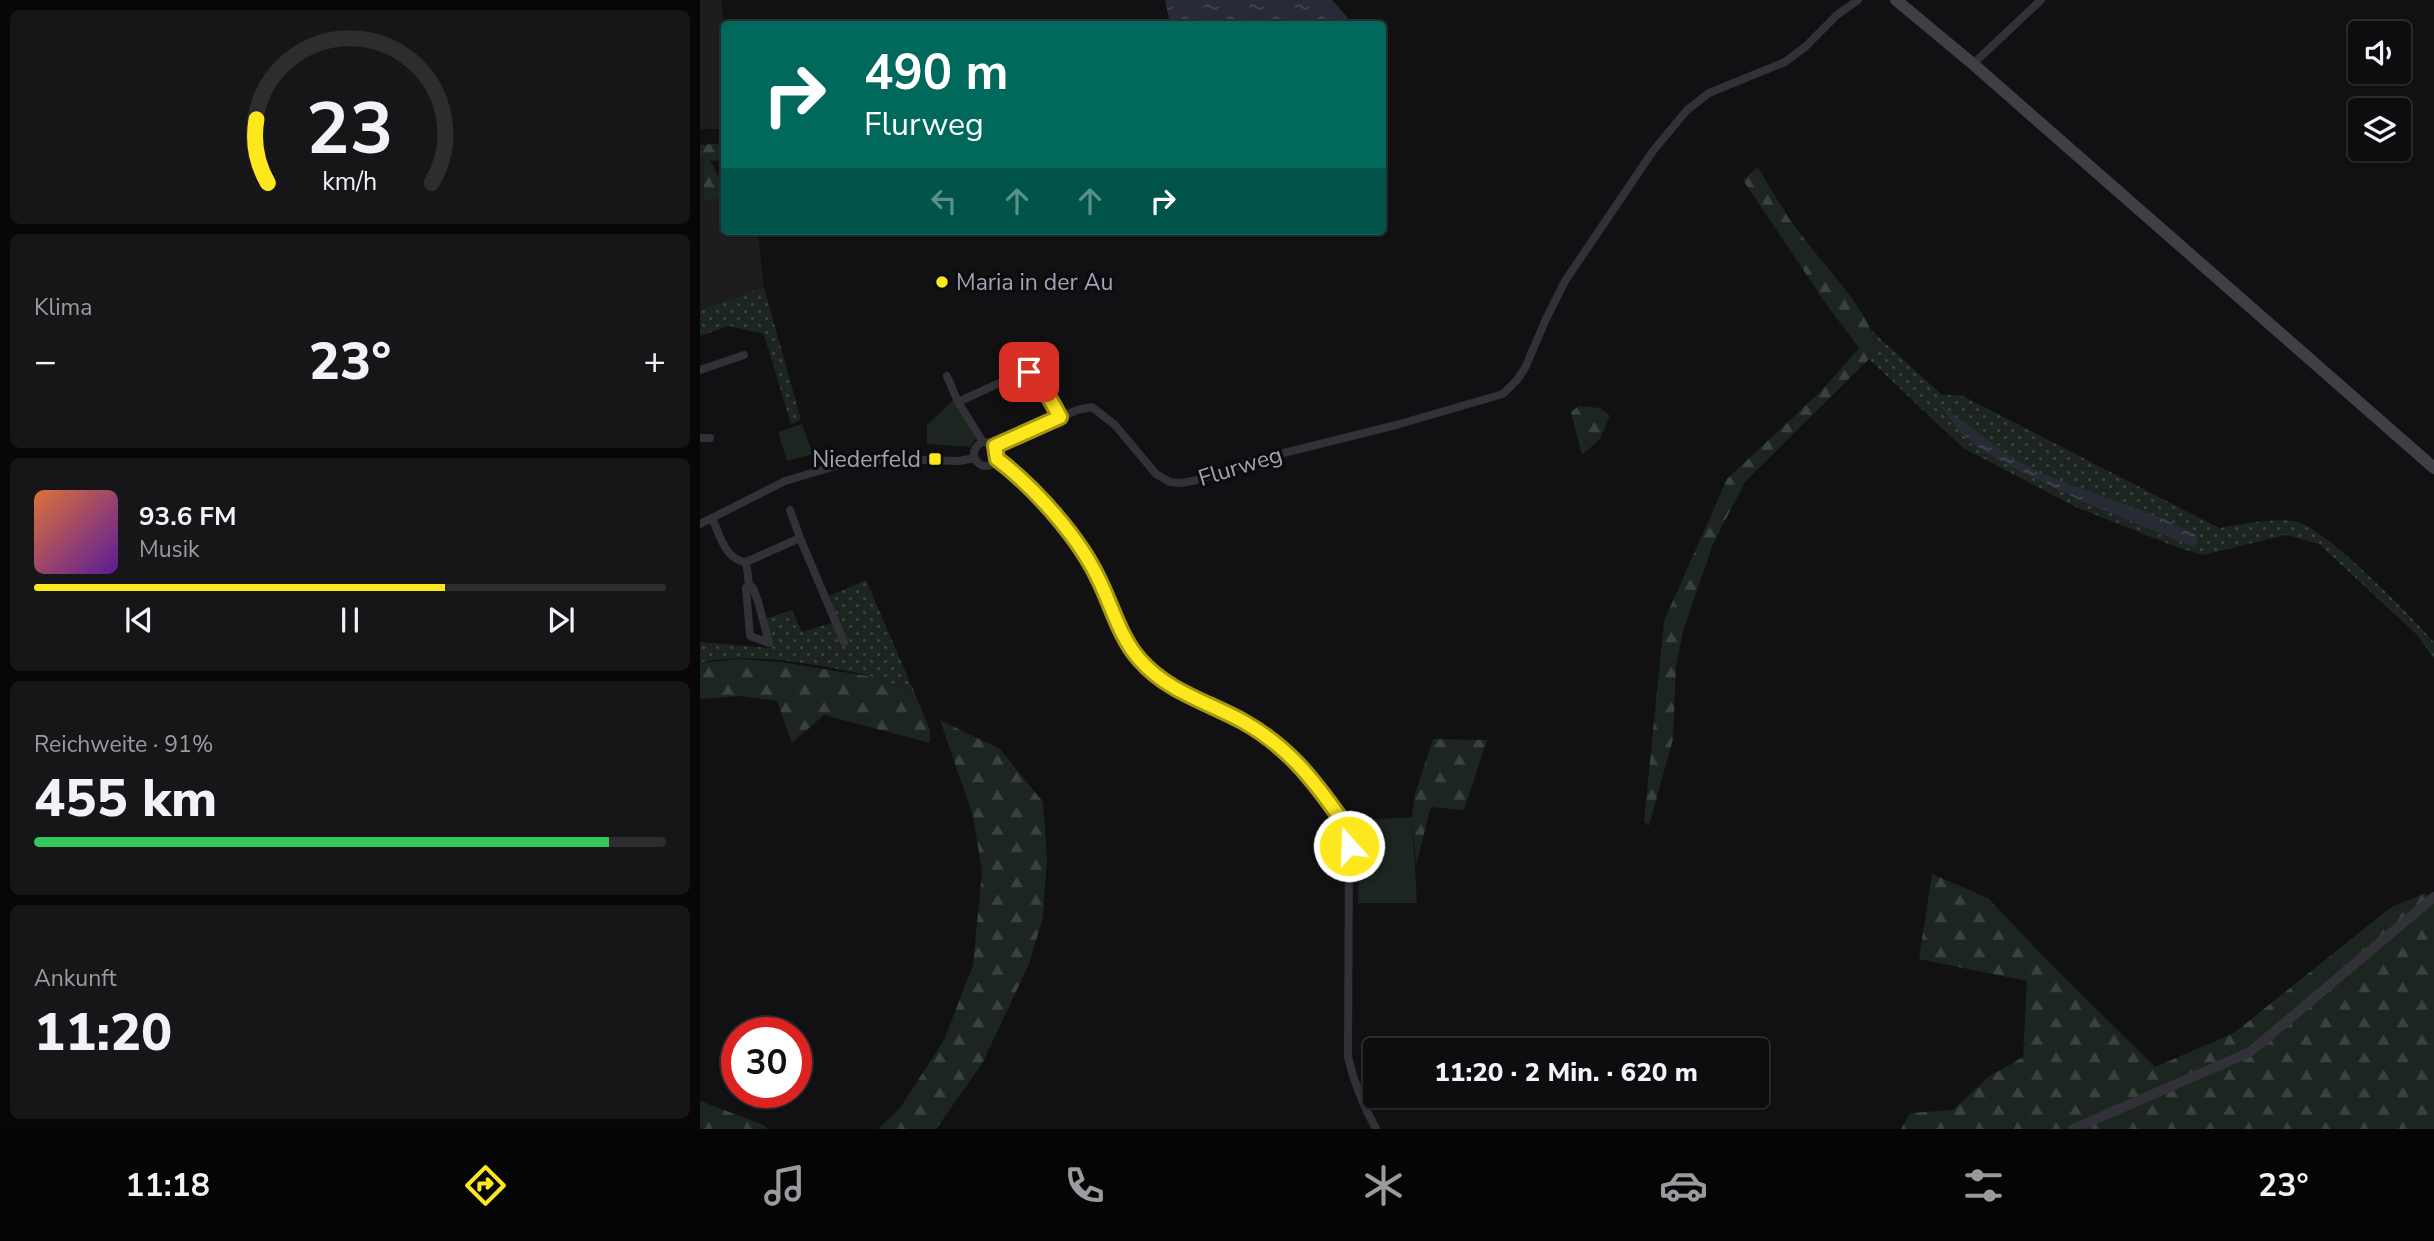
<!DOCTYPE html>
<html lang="de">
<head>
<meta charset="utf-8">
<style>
	:root { --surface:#0d0c0e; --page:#161517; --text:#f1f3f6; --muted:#9a9b9e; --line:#2d2c2e; --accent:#fde81d }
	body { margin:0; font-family:"Nunito Sans",sans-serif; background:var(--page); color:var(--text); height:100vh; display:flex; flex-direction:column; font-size:26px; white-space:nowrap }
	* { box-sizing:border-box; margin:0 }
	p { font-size:23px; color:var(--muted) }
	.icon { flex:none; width:38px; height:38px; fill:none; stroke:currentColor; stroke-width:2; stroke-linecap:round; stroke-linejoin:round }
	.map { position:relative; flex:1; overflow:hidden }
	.details { display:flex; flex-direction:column; gap:10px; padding:10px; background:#070708; width:700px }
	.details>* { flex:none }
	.hud { position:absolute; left:21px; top:21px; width:665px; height:214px; border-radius:7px; box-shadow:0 2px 5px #0004,0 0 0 2px var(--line); background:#00695c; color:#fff; overflow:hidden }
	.fabs { position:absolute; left:1648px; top:21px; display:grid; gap:14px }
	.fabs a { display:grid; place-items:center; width:63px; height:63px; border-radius:7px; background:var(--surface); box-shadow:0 2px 5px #0004,0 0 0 2px var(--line); font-size:35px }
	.speed { position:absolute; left:21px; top:1017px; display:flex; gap:14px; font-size:35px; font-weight:700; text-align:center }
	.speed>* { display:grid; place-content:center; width:91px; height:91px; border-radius:50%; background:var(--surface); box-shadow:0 2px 5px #0004,0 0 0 2px var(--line); line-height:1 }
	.speed .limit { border:10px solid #d22; background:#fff; color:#111 }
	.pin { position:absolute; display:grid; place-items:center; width:60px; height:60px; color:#fff; margin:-30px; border-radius:14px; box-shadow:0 4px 10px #0006 }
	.me { position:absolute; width:77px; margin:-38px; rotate:340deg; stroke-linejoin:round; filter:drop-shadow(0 0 5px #0008) }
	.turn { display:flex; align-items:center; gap:24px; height:147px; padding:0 28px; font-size:32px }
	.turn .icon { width:91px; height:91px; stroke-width:2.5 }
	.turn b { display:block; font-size:49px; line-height:60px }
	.lanes { display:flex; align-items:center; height:66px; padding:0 28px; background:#0003; justify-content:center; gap:35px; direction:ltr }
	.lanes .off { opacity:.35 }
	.big { font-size:52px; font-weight:800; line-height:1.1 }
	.details .card { flex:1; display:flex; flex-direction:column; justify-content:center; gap:10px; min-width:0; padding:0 24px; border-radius:10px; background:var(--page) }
	.details .dial { align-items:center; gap:0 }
	.dial svg { height:182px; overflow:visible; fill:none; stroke:var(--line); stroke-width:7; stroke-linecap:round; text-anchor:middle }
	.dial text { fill:var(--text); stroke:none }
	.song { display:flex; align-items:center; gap:21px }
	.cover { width:84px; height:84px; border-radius:10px; background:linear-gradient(135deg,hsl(20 70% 55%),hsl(270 70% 35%)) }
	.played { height:7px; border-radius:4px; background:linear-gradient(90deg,var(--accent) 65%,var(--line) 65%) }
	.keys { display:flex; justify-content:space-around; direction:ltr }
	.heat { display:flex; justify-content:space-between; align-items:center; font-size:38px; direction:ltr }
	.charge { height:10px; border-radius:5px; background:linear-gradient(90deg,#34c759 91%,var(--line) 0) }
	.trip { position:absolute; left:663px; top:1038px; width:406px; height:70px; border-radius:7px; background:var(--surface); box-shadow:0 2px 5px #0004,0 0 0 2px var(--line); font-weight:800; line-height:70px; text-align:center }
	.menu { display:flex; height:112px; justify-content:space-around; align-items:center; background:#050506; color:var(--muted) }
	.menu .icon { width:49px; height:49px }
	.menu .active { color:var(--accent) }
	.menu b { font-size:32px; color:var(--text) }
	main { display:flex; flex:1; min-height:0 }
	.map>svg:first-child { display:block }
	.built { fill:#1d1c1f }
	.grass { fill:url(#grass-dots) }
	.forest { fill:url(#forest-firs) }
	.park { fill:#1c251f }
	.water { fill:url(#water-ripples) }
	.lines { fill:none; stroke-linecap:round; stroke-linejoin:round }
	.minor { stroke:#323137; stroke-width:8 }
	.tertiary { stroke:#323137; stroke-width:10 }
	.secondary { stroke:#3f3f47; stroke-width:12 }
	.route-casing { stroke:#a49713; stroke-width:18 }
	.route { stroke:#fde81d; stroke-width:12 }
	.poi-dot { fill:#fde81d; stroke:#0c0b0d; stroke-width:2.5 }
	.labels { text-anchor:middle; stroke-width:6; stroke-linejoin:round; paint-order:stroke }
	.poi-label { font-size:23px; fill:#a1a2b4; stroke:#0c0b0d; text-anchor:start }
	.street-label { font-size:23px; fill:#a1a2b4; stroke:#0c0b0d }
</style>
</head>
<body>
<main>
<section class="details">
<div class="card dial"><svg viewBox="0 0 100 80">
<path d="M14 69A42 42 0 1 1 86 69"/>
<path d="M14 69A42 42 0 0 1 9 41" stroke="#fde81d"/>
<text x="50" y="56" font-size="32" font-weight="700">23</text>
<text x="50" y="72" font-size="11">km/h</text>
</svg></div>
<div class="card"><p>Klima</p>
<div class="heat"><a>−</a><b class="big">23°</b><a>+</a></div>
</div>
<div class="card">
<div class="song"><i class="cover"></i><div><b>93.6 FM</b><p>Musik</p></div></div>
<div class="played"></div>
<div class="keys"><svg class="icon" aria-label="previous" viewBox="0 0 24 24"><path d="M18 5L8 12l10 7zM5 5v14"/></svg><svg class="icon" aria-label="pause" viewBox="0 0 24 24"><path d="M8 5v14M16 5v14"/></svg><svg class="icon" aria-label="next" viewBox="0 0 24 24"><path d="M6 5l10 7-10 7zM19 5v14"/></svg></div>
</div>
<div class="card"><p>Reichweite · 91%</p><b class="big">455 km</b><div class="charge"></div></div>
<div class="card"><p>Ankunft</p><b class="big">11:20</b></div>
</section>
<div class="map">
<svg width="1734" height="1129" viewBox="0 0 1734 1129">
	<defs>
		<pattern id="grass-dots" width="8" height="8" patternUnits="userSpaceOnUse" patternTransform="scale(1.75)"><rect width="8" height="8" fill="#1c251f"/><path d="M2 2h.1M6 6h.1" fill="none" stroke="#3a423d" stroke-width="1.8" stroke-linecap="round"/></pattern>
		<pattern id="forest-firs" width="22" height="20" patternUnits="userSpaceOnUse" patternTransform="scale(1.75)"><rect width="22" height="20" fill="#1c251f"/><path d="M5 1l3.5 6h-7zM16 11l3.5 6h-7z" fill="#3a423d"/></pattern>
		<pattern id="water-ripples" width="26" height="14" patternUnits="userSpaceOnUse" patternTransform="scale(1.75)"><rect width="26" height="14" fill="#262b36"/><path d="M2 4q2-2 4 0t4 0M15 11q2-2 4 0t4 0" fill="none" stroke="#424751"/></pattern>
	</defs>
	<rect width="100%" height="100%" fill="#111012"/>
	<!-- built -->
	<path class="built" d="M0 0H21L24 29V129H0Z
		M0 157H4V199L24 198V231H58L64 287 0 310Z"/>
	<!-- grass -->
	<path class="grass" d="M64 287 101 420 91 424 64 334 29 326 0 336V310Z
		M1172 331 1242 395H1261L1519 528C1543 524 1569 518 1594 521 1623 525 1712 617 1734 642V658L1716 634 1619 544 1586 535 1503 555 1476 547 1376 507 1263 448 1169 359 1176 343Z
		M166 580 216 696C204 690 190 681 177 678 132 666 44 650 0 663V642L71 648 65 619 92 610 102 632 138 621 129 596Z"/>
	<!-- forest -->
	<path class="forest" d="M24 143V160L10 161 22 182 24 183V198L4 200V158L0 157V145Z
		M1058 167C1071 189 1083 211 1099 232 1123 265 1164 304 1176 343L1169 359 1045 482 1013 544 983 631 976 666 973 739 949 826 944 821 964 621 1027 479 1122 390 1159 348 1124 301 1043 180Z
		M879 406 900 408 910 416 900 439 882 455 871 412Z
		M40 659 80 662 180 678 216 696 230 730V743L124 715 92 743 77 701 42 696 0 699V663Z
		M240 720 300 749 343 802 347 857 343 917 329 964 282 1064 236 1129H178L200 1108 244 1040 273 965 282 872 273 816Z
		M733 739 787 740 764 810 731 807 716 865 712 817 715 794Z
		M1232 874 1288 898 1343 956 1455 1067 1534 1033 1690 908 1725 893 1734 902V1129H1201L1210 1113 1253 1110 1288 1077 1323 1057 1327 981 1219 959Z
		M0 1101 64 1125 67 1129H0Z"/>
	<!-- park -->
	<path class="park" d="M254 399 276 439 270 447 227 444V425Z
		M102 424 113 454 87 461 78 432Z
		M712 817 717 903H658L660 820Z"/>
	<!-- water -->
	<path class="water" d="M465 0H632L648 18 649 24H470Z
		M1240 405 1312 458 1343 474 1464 519 1495 534 1498 540 1494 547 1384 502 1310 466 1283 451 1260 432Z"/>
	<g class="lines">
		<!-- minor -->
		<path class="minor" d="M1273 64 1341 0
			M0 370 44 355
			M247 376 258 402
			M0 438H10
			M283 442 258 402 323 372C342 372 352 402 360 417
			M274 454a12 12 0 1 1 24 0a12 12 0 1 1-24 0Z
			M295 446 377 410 392 407 415 425 456 474 470 482 481 483 497 480 551 461 696 425 803 394 817 380 825 368 846 319 865 281 953 151 987 110 1009 93 1085 62 1105 47 1137 15 1158 0
			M297 459 336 494 384 553 398 576 426 641 443 664 462 681 541 721 585 750 606 771 641 819 645 826 649 846 648 1057C654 1083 663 1105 676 1129
			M90 510 100 538
			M12 518C20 535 25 560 46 562L100 538 144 642
			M0 524 85 481 139 465 189 459 259 461 275 458
			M46 562 49 584 53 588 58 601 69 643 50 636 46 588 49 584"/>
		<!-- tertiary -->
		<path class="tertiary" d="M1373 1129 1550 1052 1734 897"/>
		<!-- secondary -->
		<path class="secondary" d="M1196 0 1273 64 1734 468"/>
	</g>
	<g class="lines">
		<!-- route casing -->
		<g class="route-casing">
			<path id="route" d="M329 372 338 378 360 417 295 446 297 459C334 487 379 537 399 580 412 606 420 638 440 660 468 692 508 702 544 722 588 747 612 778 641 819L645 826 649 846"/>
		</g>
		<!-- route -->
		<use href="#route" class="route"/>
	</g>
	<!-- markers -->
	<g class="poi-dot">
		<circle cx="242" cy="282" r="7"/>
		<rect x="228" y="452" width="14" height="14" rx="3.5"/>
	</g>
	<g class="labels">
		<!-- poi labels -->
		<g class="poi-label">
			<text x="256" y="290">Maria in der Au</text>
			<text x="221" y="467" text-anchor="end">Niederfeld</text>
		</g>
		<!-- street labels -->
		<g class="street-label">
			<text transform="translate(540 466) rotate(-17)" y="8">Flurweg</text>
		</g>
	</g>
</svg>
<div class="fabs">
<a><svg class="icon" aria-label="sound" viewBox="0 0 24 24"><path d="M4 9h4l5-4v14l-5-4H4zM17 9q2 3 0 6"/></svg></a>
<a><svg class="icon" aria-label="layers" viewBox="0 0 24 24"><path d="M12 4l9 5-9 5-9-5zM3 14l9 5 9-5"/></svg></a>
</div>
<div class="speed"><div class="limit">30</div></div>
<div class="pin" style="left:329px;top:372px;background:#d93025"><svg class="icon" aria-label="arrive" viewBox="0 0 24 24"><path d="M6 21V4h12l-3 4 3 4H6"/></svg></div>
<svg class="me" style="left:649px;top:846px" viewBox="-20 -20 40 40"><circle r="17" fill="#fde81d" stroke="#fff" stroke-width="3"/><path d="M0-11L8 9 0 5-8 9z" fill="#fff"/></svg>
<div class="trip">11:20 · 2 Min. · 620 m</div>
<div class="hud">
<div class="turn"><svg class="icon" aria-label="right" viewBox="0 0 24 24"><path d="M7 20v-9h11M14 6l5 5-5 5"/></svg><div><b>490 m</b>Flurweg</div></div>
<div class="lanes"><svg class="icon off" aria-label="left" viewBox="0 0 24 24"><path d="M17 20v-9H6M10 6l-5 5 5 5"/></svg><svg class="icon off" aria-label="ahead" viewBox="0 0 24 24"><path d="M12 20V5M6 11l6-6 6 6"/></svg><svg class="icon off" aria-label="ahead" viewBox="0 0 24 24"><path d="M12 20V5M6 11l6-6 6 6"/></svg><svg class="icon" aria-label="right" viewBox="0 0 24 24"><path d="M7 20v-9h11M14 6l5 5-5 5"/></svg></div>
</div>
</div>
</main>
<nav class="menu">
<b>11:18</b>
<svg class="icon active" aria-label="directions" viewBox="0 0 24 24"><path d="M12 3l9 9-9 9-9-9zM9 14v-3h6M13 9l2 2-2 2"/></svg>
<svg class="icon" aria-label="music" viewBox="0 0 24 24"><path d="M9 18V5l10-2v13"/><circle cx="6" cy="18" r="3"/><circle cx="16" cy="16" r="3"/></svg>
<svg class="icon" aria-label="phone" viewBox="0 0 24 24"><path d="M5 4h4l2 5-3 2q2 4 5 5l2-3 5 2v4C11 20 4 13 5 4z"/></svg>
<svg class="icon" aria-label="climate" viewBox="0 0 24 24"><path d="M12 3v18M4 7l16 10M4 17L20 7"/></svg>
<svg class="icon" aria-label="car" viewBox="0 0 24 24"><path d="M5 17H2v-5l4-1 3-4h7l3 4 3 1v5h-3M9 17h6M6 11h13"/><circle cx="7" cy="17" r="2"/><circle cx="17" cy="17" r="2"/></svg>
<svg class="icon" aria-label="filters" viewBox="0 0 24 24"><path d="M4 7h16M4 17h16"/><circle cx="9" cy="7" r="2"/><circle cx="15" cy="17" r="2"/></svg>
<b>23°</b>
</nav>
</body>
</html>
